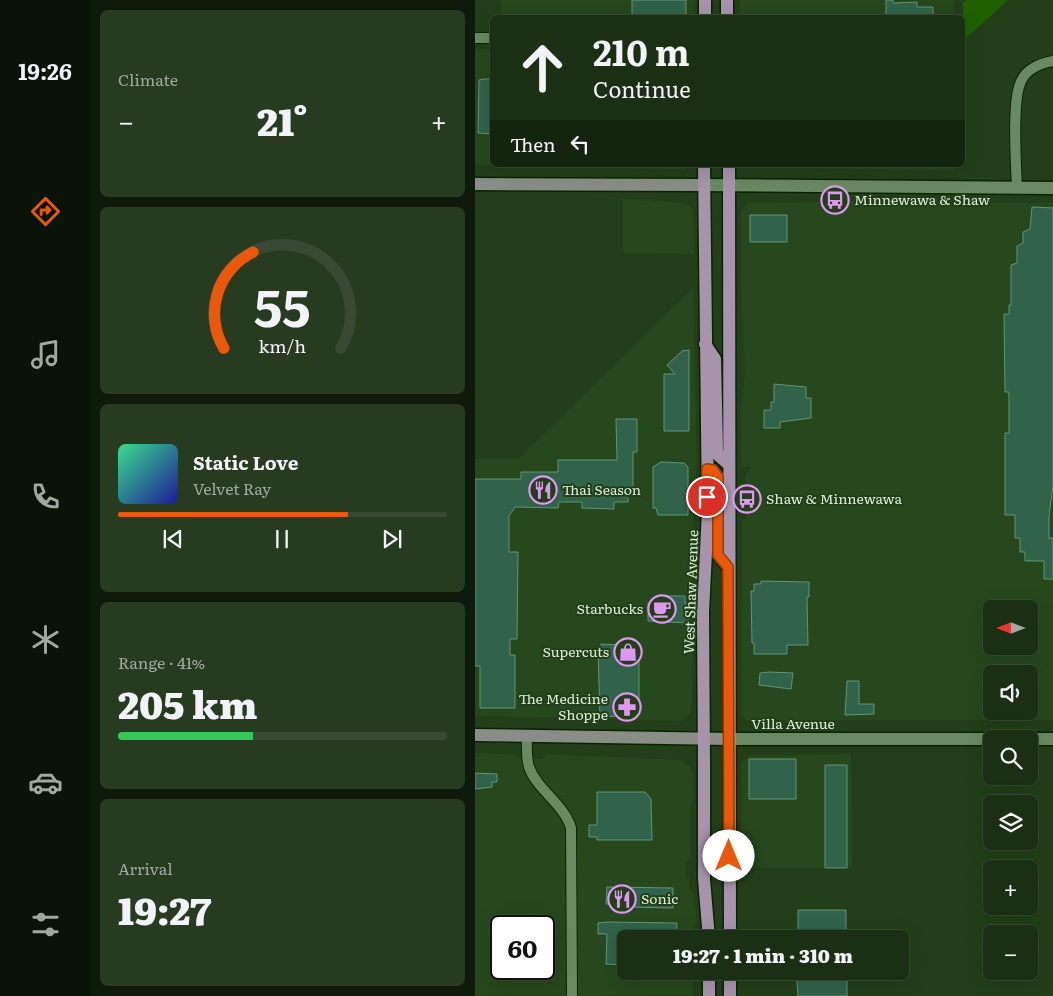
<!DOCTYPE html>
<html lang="en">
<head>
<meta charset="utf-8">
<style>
	:root { --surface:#1a2f13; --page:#273b21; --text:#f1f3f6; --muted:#9fa9a0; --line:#384a33; --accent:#ea580c }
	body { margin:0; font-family:Literata,serif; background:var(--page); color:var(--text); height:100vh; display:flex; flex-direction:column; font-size:19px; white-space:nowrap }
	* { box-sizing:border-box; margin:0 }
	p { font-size:16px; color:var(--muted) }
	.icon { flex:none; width:28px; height:28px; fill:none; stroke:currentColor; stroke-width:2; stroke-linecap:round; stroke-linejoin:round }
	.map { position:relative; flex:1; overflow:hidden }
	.sheet { display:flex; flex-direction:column; gap:10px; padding:10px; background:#0e1a0a; width:385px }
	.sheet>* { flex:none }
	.top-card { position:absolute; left:15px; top:15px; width:475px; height:152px; border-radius:8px; box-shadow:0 5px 20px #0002,0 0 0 1px var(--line); background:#1a2f13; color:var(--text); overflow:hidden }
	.needle { width:32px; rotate:270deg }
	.controls { position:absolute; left:508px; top:600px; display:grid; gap:10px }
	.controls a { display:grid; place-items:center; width:55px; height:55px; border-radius:8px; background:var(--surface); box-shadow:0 5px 20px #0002,0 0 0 1px var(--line); font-size:25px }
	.speed { position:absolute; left:15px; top:915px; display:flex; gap:10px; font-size:25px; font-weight:700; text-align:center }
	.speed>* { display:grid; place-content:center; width:65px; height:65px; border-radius:50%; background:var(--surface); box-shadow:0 5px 20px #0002,0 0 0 1px var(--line); line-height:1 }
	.speed .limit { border:2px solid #111; border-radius:8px; background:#fff; color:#111 }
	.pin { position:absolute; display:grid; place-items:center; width:42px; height:42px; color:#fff; margin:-21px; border:2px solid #fff; border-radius:50%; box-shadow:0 1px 5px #0007 }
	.me { position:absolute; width:55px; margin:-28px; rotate:0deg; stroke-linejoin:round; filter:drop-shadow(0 0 4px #0008) }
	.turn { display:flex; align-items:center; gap:18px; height:105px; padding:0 20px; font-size:22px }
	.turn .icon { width:65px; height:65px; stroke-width:2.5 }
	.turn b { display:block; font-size:35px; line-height:42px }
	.then { display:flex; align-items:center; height:48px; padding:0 20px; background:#0003; gap:10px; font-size:19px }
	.big { font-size:38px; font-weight:800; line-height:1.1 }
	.sheet .widget { flex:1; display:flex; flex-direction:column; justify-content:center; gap:8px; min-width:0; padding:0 18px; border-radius:8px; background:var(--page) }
	.sheet .dial { align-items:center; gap:0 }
	.dial svg { height:130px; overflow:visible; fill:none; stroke:var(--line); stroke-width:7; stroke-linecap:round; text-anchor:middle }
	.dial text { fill:var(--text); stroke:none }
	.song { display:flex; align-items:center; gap:15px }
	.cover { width:60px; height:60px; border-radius:8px; background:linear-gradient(135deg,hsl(150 70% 55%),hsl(240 70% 35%)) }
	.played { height:5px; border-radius:2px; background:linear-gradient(90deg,var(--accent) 70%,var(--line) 70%) }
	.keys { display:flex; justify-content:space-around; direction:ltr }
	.heat { display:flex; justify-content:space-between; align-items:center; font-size:28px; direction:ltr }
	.charge { height:8px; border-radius:4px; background:linear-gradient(90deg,#34c759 41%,var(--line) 0) }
	.trip { position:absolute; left:142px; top:930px; width:292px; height:50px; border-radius:8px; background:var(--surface); box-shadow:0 5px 20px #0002,0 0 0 1px var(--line); font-weight:800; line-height:50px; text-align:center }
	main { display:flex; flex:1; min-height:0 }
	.tab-bar { display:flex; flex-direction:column; width:90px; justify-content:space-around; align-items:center; background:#0a1308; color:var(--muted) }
	.tab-bar .icon { width:35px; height:35px }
	.tab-bar .current { color:var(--accent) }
	.tab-bar b { font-size:22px; color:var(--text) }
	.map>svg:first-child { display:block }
	.built { fill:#26481c; fill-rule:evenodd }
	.green { fill:#1f6001 }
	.building { fill:#306349; stroke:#619478 }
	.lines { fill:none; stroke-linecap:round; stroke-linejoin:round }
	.minor-casing { stroke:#082501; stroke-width:12 }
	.tertiary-casing { stroke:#082501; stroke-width:15 }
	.secondary-casing { stroke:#082501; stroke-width:15 }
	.primary-casing { stroke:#082501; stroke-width:15 }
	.minor { stroke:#698960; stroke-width:10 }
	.tertiary { stroke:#698960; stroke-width:12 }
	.secondary { stroke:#888e86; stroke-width:12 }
	.primary { stroke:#a794ac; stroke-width:12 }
	.route-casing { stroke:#983908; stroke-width:12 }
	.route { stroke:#ea580c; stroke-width:9 }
	.labels { text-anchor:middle; stroke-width:4; stroke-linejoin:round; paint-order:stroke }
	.poi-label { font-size:14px; fill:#dbedd6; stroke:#223f19; text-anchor:start }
	.street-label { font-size:14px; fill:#dbedd6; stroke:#223f19 }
</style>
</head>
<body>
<main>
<nav class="tab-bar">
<b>19:26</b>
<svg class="icon current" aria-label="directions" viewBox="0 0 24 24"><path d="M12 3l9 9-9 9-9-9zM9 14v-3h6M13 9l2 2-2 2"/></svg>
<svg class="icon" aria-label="music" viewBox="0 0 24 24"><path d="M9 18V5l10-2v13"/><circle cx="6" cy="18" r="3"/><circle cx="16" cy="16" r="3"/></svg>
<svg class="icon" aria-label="phone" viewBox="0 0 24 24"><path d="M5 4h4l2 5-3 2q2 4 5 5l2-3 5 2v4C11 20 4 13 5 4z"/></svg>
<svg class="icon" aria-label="climate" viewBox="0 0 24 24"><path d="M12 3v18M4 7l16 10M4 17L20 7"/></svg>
<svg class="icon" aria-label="car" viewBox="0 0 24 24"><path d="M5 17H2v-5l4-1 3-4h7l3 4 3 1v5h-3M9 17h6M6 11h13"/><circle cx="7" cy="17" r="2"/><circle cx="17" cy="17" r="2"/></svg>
<svg class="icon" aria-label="filters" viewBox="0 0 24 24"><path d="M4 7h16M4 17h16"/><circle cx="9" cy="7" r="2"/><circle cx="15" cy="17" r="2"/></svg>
</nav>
<section class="sheet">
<div class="widget"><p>Climate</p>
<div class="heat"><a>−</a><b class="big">21°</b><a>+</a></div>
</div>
<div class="widget dial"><svg viewBox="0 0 100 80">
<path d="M14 69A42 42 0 1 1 86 69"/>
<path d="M14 69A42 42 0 0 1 32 10" stroke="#ea580c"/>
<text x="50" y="56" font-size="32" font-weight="700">55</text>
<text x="50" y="72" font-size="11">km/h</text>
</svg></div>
<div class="widget">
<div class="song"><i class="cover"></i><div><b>Static Love</b><p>Velvet Ray</p></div></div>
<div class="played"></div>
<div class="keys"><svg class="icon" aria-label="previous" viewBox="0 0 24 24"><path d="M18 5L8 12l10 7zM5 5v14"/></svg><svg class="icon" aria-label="pause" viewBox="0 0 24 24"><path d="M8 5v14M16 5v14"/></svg><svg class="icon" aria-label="next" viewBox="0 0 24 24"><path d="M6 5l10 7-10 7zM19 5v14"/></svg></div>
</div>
<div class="widget"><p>Range · 41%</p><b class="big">205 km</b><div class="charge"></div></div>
<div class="widget"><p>Arrival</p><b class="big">19:27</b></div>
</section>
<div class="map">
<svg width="578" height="996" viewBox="0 0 578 996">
	<rect width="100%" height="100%" fill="#223f19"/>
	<!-- built -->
	<path class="built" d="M26 0H220V17L26 18Z
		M265 0H479V17H265Z
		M0 49 17 50V165L0 164Z
		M45 165H214L210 170Z
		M273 165H479V171L274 167Z
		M148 199 211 203 218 211 219 254 148 253Z
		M397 201 578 203V720H272L266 714 267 519H271V475L276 467 266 466V411L270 375 266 288V211L274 203ZM516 609H554V646H516ZM516 674H554V711H516Z
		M218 288 222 460 217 533V710L207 721 0 716V459H43Z
		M0 753 39 754 44 759H66L71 754 207 760 217 770 219 798 215 808V858L211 863V878H214V889L219 894 221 918 218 939H151V971H218V995L0 996ZM26 926H69V969H26Z
		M376 754 377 868H266V763L274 756Z"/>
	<!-- green -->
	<path class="green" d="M492 0H533L492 37 488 35V2Z"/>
	<!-- building -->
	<path class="building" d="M157 0H211V18H157Z
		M411 0H418V3L442 2V7H458V18H411Z
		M9 79H18V134L3 133 4 80Z
		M557 207 578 208V486L574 515V538H578V579H569V561H550V552H545V538H540V515H530V433H534V392H530L529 314H534V305H536V265L542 263V246L548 243V232L555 229Z
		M275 215H312V242H275Z
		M214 350V431H189V374H200L192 365 207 351Z
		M299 384 331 387V398H336V418L305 422V428H289V410H296V402H299Z
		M141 419H162V452H158V487H153V502H139V509L107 508V502H84L83 508 40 507 34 516V552H43L42 639H35V655H40V708H5V666H0V479H46V472H83V460H142Z
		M186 462 209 463 213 467V515H183L181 508H178V467Z
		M286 581 334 582V597H332L333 645H312V654H279V643H277L276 591H279V584H286Z
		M182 596H210V603H214L213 623 173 621V603H182Z
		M126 644 164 646V704H161V715L125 717 123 651H126Z
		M294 672 318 673 316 689 284 685 285 673Z
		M372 681H384V704H399V714L370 715Z
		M274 759H321V799H274Z
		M350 765H372V868H350Z
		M0 773 22 774V782H17V787L0 789Z
		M122 792H170L176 799 177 840H122V837H114V825H122Z
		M132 887 198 888V908L150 907V904H131Z
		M323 910H371V939H323Z
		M132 922 202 923 201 939H151V965L131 964 132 934H123V923Z
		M321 971H372V996H323Z"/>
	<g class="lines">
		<!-- minor casing -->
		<g class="minor-casing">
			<path id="minor" d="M0 38H18
				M542 188C541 165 537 103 545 84 550 69 564 64 578 61
				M52 736C52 746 51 757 54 767 62 790 89 804 96 828L97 996"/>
		</g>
		<!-- tertiary casing -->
		<g class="tertiary-casing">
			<path id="tertiary" d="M229 185 578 188
				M254 739H516
				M554 739H578"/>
		</g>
		<!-- secondary casing -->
		<g class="secondary-casing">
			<path id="secondary" d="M0 184 229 185
				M0 735 254 739"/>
		</g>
		<!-- primary casing -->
		<g class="primary-casing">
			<path id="primary" d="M252 0V18
				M230 18V0
				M229 165 233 511 228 612 229 764V879L234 939
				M254 165 255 939
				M230 344 240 359 242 451 244 456 252 463
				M232 469 238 470 243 477V555L253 567
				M255 971V996
				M234 996V971"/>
		</g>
		<!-- minor -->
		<use href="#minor" class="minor"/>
		<!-- tertiary -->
		<use href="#tertiary" class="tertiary"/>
		<!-- secondary -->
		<use href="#secondary" class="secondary"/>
		<!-- primary -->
		<use href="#primary" class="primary"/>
	</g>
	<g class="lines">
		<!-- route casing -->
		<g class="route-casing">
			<path id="route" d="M232 497V469L238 470 243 477V555L253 567 254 856"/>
		</g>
		<!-- route -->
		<use href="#route" class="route"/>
	</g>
	<!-- icons -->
	<defs>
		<g id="bus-ring" transform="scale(1.4375)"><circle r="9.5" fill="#223f19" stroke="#df98f1" stroke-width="1.5"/><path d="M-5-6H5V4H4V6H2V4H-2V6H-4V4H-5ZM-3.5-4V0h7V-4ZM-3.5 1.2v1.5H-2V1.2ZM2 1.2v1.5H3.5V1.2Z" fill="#df98f1"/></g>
		<g id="restaurant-ring" transform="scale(1.4375)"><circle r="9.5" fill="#223f19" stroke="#df98f1" stroke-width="1.5"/><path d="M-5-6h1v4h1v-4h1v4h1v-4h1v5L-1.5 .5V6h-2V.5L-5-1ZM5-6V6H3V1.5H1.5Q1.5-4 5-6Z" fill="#df98f1"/></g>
		<g id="cafe-ring" transform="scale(1.4375)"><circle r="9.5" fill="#223f19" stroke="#df98f1" stroke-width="1.5"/><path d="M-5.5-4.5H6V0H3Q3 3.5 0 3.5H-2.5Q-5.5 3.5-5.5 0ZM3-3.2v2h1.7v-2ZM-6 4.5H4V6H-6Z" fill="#df98f1"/></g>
		<g id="shop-ring" transform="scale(1.4375)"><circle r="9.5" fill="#223f19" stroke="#df98f1" stroke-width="1.5"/><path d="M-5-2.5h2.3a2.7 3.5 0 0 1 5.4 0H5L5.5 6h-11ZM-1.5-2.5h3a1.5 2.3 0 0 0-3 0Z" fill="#df98f1"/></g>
		<g id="pharmacy-ring" transform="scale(1.4375)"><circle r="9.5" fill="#223f19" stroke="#df98f1" stroke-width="1.5"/><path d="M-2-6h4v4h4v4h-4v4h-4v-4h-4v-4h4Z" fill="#df98f1"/></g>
	</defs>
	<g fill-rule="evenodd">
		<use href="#bus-ring" x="360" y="200"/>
		<use href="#restaurant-ring" x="68" y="490"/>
		<use href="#bus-ring" x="272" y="499"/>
		<use href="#cafe-ring" x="187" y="609"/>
		<use href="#shop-ring" x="153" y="652"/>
		<use href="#pharmacy-ring" x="152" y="707"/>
		<use href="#restaurant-ring" x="147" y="899"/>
	</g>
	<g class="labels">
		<!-- poi labels -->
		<g class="poi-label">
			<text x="379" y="205">Minnewawa &amp; Shaw</text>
			<text x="87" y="495">Thai Season</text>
			<text x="291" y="504">Shaw &amp; Minnewawa</text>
			<text x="168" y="614" text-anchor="end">Starbucks</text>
			<text x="134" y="657" text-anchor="end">Supercuts</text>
			<text x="133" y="704" text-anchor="end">The Medicine<tspan x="133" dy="16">Shoppe</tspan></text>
			<text x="166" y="904">Sonic</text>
		</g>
		<!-- street labels -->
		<g class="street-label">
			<text transform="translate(216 592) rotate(-88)" y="5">West Shaw Avenue</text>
			<text x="318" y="729">Villa Avenue</text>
		</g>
	</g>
</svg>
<div class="controls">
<a><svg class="needle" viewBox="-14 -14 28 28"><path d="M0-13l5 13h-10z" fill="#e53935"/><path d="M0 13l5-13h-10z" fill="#9fa9a0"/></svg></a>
<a><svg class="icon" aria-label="sound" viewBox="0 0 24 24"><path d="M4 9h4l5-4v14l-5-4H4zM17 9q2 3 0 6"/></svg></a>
<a><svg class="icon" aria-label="search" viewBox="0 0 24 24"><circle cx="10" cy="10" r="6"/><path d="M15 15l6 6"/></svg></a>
<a><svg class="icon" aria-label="layers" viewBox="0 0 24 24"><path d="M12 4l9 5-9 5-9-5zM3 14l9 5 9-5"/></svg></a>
<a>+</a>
<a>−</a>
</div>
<div class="speed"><div class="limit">60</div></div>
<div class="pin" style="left:232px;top:497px;background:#d93025"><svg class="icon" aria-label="arrive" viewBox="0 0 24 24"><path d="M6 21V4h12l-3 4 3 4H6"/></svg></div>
<svg class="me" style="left:254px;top:856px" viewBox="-20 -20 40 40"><circle r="19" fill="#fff"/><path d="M0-13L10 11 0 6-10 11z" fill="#ea580c"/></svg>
<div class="trip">19:27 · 1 min · 310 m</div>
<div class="top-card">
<div class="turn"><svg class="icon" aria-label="ahead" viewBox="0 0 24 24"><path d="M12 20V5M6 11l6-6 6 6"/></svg><div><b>210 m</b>Continue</div></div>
<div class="then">Then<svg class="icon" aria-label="left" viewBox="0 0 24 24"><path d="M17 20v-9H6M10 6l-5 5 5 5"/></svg></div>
</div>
</div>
</main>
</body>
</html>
